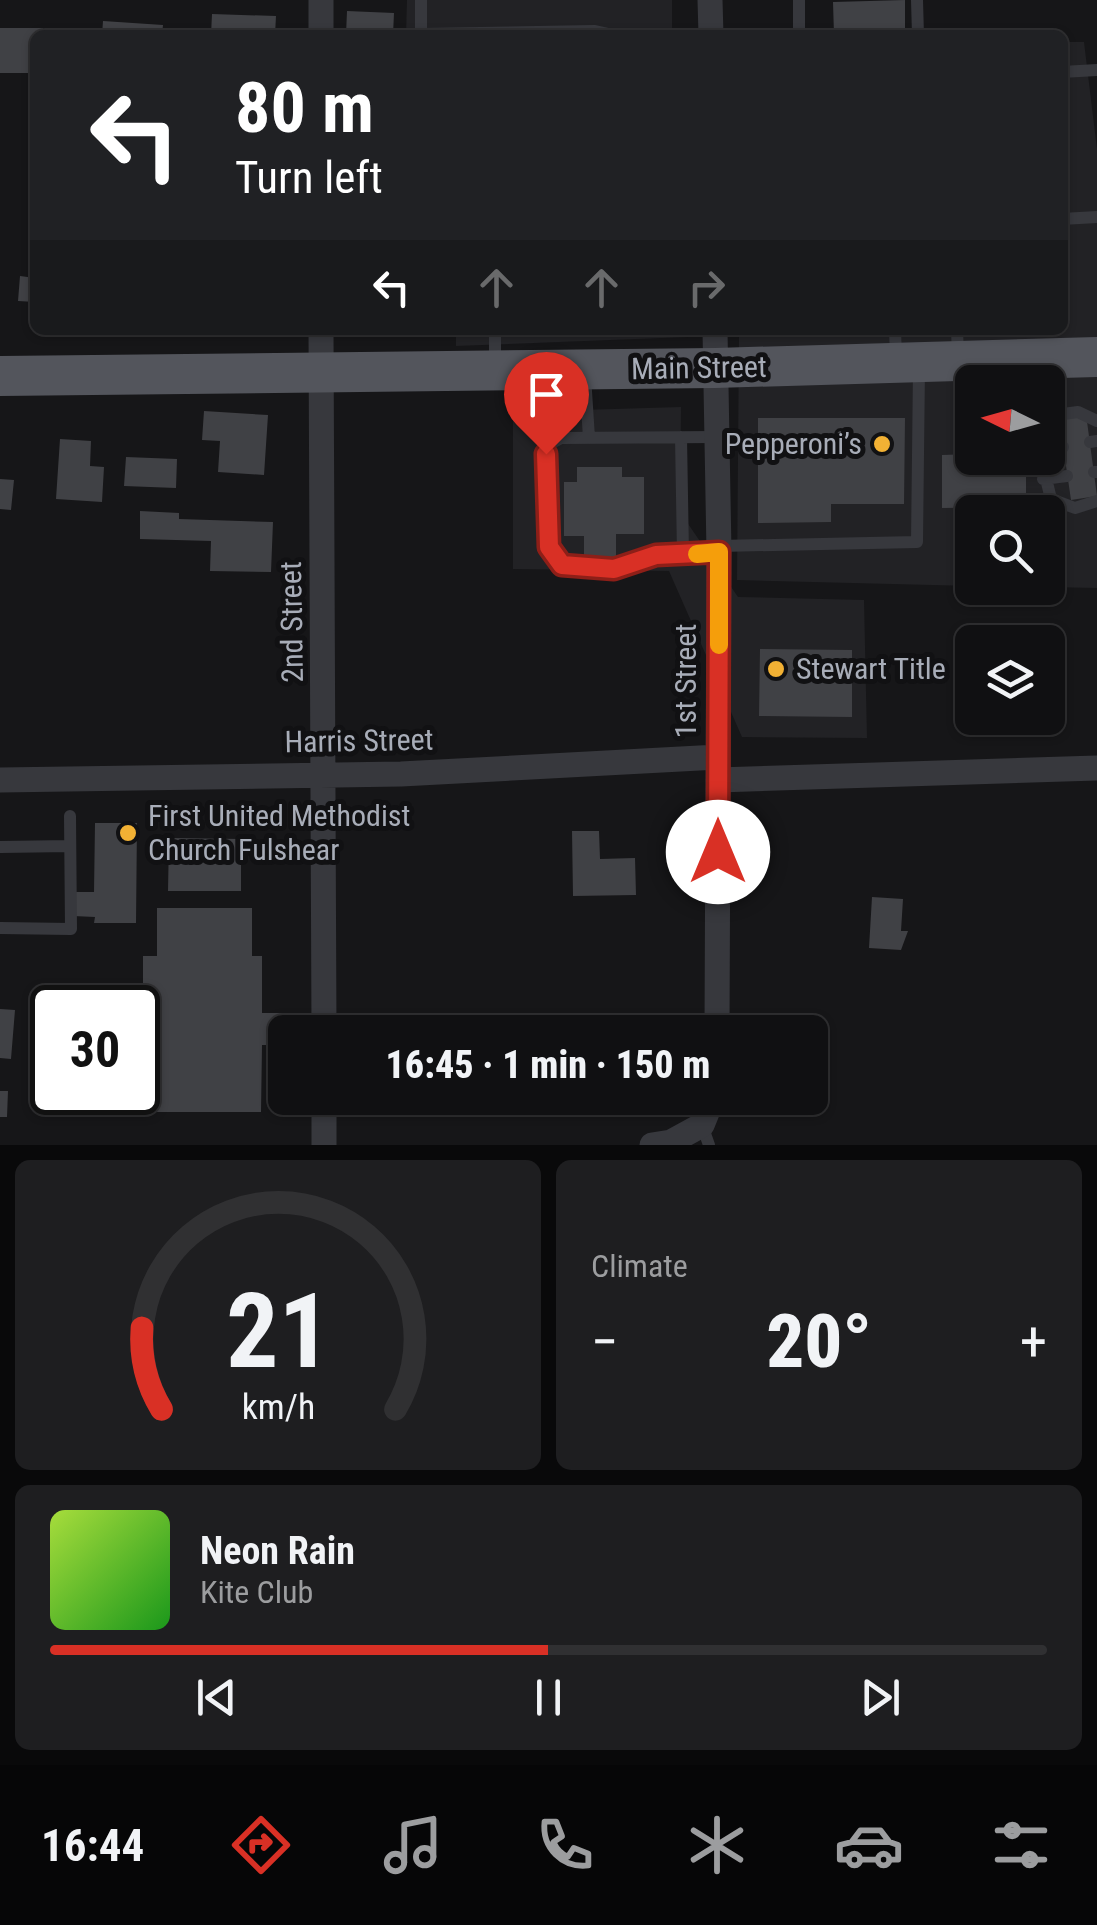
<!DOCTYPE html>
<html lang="en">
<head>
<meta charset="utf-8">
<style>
	:root { --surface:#101012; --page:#1e1e20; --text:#f1f3f6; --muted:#9c9d9f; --line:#303032; --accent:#d93025 }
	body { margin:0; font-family:"Roboto Condensed",sans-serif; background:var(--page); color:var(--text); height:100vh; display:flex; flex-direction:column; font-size:38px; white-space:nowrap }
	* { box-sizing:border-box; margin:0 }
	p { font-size:32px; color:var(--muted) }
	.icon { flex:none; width:55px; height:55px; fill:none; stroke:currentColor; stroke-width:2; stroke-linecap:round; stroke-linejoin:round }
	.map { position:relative; height:1145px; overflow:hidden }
	.sheet { display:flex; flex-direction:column; gap:15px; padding:15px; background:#09090a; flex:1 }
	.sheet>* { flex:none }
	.top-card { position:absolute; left:30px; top:30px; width:1038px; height:305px; border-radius:15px; box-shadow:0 2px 8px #0004,0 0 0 2px var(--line); background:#202124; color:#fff; overflow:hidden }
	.needle { width:65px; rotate:275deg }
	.controls { position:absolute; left:955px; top:365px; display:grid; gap:20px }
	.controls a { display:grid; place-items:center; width:110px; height:110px; border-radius:15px; background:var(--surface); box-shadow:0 2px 8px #0004,0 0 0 2px var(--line); font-size:50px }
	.speed { position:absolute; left:30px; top:985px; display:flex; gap:20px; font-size:50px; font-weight:700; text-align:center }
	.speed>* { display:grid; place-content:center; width:130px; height:130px; border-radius:50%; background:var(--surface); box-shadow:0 2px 8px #0004,0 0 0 2px var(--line); line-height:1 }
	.speed .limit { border:5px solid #111; border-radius:15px; background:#fff; color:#111 }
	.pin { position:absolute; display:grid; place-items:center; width:85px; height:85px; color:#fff; margin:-102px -42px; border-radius:50% 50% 50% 0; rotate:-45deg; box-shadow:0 0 10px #0007 }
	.pin .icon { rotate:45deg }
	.me { position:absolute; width:110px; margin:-55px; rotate:0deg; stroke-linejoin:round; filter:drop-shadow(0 0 8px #0008) }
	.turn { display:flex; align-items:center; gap:35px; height:210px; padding:0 40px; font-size:45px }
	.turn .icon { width:130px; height:130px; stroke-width:2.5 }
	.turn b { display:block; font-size:70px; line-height:85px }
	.lanes { display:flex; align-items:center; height:95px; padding:0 40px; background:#0003; justify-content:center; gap:50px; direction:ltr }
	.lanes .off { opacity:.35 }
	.big { font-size:75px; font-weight:800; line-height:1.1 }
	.sheet .widget { flex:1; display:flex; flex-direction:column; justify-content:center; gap:15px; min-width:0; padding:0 35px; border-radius:15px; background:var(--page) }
	.sheet .dial { align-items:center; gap:0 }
	.dial svg { height:260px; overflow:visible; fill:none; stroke:var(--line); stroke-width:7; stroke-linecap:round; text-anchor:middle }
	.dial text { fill:var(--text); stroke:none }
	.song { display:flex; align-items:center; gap:30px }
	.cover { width:120px; height:120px; border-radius:15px; background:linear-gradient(135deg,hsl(80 70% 55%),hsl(120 70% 35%)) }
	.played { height:10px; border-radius:5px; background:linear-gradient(90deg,var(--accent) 50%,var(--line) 50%) }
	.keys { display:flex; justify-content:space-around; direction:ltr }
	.heat { display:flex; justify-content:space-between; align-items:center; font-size:55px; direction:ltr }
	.sheet .tiles { flex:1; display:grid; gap:15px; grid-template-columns:1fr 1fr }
	.widget:last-child { grid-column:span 2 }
	.trip { position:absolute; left:268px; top:1015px; width:560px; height:100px; border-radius:15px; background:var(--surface); box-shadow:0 2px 8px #0004,0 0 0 2px var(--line); font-weight:800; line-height:100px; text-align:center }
	.tab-bar { display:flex; height:160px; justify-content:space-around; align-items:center; background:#060607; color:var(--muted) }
	.tab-bar .icon { width:70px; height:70px }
	.tab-bar .on { color:var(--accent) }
	.tab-bar b { font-size:45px; color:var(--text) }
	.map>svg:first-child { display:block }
	.built { fill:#222225; fill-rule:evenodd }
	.building { fill:#404145 }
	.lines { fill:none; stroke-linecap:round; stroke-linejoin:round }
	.service { stroke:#37383d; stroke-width:12 }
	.minor { stroke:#37383d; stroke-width:25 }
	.primary { stroke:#53555c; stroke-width:40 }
	.route-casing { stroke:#8d1f18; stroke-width:25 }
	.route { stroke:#d93025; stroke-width:18 }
	.slow { stroke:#f59e0b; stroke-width:18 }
	.poi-dot { fill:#f2b134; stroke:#111113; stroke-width:4 }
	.labels { text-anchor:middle; stroke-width:10; stroke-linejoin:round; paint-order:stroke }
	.street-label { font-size:30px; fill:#a8adb8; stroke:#111113 }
	.poi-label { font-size:30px; fill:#a8adb8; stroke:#111113; text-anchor:start }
</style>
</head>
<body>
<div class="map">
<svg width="1097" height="1145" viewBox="0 0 1097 1145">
	<rect width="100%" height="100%" fill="#161618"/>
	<!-- built -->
	<path class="built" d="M407 0H672V35H406Z
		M1063 42H1084L1097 149V588L1048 587V512H972V586L737 580 739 335 456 346V330H1062ZM972 382H1048V458H972Z
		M681 407 680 512 738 597 864 600 867 738 742 737 669 571 513 569V412Z"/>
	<!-- building -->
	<path class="building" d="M905 0V35H834L833 2Z
		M347 11 394 13 393 35H346Z
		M212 14 276 16 275 35H211Z
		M103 21 163 25 162 35H102Z
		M0 28H43V35H35V59H28V73H0Z
		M20 276 35 278V302L18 301Z
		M204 411 268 415 264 475 218 472 220 441 202 440Z
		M1086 414 1097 496 1071 500 1059 418Z
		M758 418H905L904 504H831V522L758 523Z
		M60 439 91 441 90 466 104 467 102 502 56 499Z
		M972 454 1026 458V507L942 508V455Z
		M126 457 177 459 176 488 124 486Z
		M577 467H622V477H644V534H616V564L584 563V536H564V482H577Z
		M0 479 14 480 11 510 0 509Z
		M140 511 179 513V519L273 522 271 572 210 571 211 541 140 539Z
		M760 649 852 650V717L759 716Z
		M95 823H137L136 923H94L95 917 73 916V892H94Z
		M572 831H599L600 859 635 858 636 895 573 896Z
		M169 838 241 839V891H168Z
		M872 897 903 899 901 931H908L901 950 869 948Z
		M157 908H252V956H262V1013H285V1045H262L261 1112H143V956H157Z
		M0 1009 15 1010 11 1059 0 1058Z
		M0 1091H8L7 1117H0Z"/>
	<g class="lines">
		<!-- service -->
		<path class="service" d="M421 0V35
			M799 0V35
			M917 0 918 35
			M421 34 595 31 613 35
			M1062 72 1097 70
			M1062 219 1097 217
			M895 330 896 357
			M957 330 958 355
			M495 364V330
			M585 376 589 438
			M1048 416 1078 412 1097 421
			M681 437 683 554
			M717 437 561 438 550 444C541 467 543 551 562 565L614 569 656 555 719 552
			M1090 442 1097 441
			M1048 448 1063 447
			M1041 458 1051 499 1075 508 1097 501
			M1094 472H1097
			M1043 479 1067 476
			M719 546 917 542 919 368
			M0 847 70 846
			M0 928 71 929 70 816
			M702 1125 709 1145"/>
		<!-- minor -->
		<path class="minor" d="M321 0V35
			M710 0 711 35
			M321 330 324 1032
			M715 330 719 552 717 1032
			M0 780 401 774 718 757
			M718 780 1097 768
			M324 1145V1098
			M652 1145 671 1142 702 1125 713 1098"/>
		<!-- primary -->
		<path class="primary" d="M0 376 715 368 1097 357"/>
	</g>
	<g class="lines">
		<!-- route casing -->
		<g class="route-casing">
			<path id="route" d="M546 454 549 547 562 565 614 569 656 555 719 552 718 852"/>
		</g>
		<!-- route -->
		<use href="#route" class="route"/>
		<!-- slow -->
		<path class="slow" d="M697 554 719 552V645"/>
	</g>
	<!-- markers -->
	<g class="poi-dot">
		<circle cx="882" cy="444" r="10"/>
		<circle cx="776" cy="669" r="10"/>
		<circle cx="128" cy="833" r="10"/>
	</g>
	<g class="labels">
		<!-- street labels -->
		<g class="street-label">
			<text transform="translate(699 368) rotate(-1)" y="10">Main Street</text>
			<text transform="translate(292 622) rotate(-91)" y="10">2nd Street</text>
			<text transform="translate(686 681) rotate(-90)" y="10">1st Street</text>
			<text transform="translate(359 741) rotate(-1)" y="10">Harris Street</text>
		</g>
		<!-- poi labels -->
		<g class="poi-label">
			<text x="862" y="454" text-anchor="end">Pepperoni’s</text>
			<text x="796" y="679">Stewart Title</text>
			<text x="148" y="826">First United Methodist<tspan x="148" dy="34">Church Fulshear</tspan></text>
		</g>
	</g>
</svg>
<div class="controls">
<a><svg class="needle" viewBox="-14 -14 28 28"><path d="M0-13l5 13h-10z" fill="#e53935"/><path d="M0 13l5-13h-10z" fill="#9c9d9f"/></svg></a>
<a><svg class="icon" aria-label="search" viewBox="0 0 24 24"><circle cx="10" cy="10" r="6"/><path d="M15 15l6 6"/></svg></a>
<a><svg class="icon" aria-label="layers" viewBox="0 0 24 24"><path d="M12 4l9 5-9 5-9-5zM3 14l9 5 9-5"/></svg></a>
</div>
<div class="speed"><div class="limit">30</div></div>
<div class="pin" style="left:546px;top:454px;background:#d93025"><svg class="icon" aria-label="arrive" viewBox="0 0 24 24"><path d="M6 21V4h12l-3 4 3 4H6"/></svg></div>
<svg class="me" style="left:718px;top:852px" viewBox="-20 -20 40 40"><circle r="19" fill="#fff"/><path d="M0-13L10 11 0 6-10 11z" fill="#d93025"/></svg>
<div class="trip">16:45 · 1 min · 150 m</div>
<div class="top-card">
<div class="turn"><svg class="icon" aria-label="left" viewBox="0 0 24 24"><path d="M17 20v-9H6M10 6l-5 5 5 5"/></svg><div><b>80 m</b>Turn left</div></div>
<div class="lanes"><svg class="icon" aria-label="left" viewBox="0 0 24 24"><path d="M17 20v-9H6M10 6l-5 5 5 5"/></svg><svg class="icon off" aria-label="ahead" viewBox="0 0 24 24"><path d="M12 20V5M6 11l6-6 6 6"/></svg><svg class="icon off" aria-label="ahead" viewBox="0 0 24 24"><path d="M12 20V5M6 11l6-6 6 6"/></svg><svg class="icon off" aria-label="right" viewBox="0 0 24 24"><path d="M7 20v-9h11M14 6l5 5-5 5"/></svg></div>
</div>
</div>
<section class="sheet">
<div class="tiles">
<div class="widget dial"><svg viewBox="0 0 100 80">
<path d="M14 69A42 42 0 1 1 86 69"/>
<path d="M14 69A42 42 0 0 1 8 44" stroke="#d93025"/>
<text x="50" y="56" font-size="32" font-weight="700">21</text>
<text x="50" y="72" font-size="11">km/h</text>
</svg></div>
<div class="widget"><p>Climate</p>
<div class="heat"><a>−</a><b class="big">20°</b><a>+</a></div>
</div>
<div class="widget">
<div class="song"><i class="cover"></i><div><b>Neon Rain</b><p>Kite Club</p></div></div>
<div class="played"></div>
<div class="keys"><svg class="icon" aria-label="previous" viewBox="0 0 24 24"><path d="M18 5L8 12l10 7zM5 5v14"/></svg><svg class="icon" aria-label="pause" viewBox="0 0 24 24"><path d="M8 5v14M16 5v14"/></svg><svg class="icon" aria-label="next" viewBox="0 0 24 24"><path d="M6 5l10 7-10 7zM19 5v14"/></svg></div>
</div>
</div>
</section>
<nav class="tab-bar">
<b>16:44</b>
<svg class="icon on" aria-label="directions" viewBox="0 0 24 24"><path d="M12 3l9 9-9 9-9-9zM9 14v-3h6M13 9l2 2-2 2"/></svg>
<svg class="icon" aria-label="music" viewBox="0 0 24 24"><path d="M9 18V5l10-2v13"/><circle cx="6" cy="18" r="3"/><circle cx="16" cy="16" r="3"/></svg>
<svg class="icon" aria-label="phone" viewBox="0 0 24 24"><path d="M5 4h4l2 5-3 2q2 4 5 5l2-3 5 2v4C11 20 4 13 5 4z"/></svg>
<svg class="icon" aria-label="climate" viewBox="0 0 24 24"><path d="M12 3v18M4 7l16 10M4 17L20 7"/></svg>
<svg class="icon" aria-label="car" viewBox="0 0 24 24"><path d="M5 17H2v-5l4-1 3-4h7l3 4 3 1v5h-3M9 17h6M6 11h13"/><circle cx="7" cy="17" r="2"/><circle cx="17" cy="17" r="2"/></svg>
<svg class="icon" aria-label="filters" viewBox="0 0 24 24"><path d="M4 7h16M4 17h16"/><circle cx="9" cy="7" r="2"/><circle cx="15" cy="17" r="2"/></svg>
</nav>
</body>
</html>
